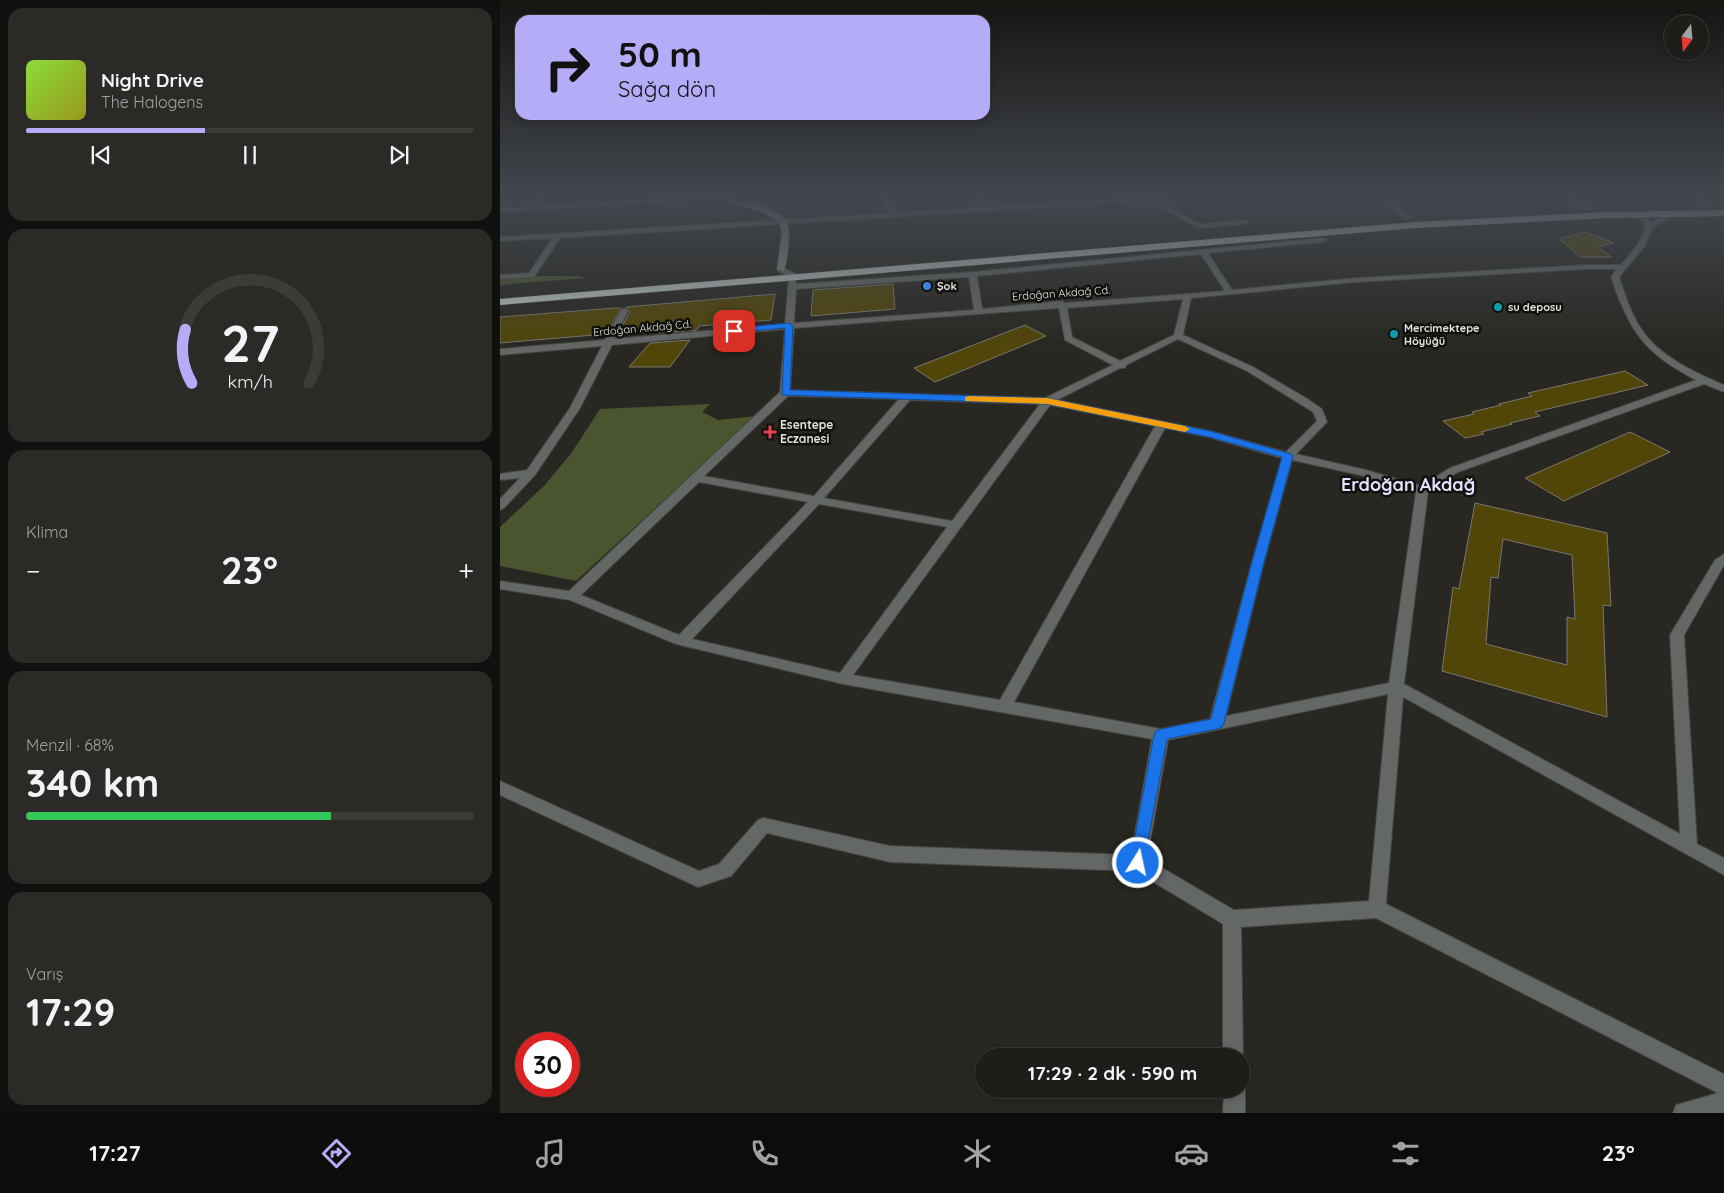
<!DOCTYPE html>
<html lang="tr">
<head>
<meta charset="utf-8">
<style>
	:root { --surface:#1e1d19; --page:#2b2a26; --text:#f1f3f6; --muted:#a1a2a2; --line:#3c3b38; --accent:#b5acf8 }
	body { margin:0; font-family:Quicksand,sans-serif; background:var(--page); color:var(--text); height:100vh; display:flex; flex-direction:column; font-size:19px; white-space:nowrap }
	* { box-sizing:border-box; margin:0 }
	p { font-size:16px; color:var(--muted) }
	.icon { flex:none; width:28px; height:28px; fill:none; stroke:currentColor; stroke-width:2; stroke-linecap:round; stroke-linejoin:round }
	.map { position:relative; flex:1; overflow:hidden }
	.drawer { display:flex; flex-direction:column; gap:8px; padding:8px; background:#10100e; width:500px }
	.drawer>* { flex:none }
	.top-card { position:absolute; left:15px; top:15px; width:475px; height:105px; border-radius:15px; box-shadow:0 2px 8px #0003,0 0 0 1px var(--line); background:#b5acf8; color:#111; overflow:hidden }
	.needle { width:32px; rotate:196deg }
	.controls { position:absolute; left:1164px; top:15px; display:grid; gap:10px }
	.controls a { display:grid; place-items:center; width:45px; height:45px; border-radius:50%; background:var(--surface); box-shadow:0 2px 8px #0003,0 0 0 1px var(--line); font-size:25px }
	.speed { position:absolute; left:15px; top:1032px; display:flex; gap:10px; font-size:25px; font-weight:700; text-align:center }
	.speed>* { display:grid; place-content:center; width:65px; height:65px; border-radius:50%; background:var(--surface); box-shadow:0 2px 8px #0003,0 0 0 1px var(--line); line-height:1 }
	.speed .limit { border:8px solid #d22; background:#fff; color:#111 }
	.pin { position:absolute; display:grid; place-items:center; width:42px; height:42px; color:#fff; margin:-21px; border-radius:10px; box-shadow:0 2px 8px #0006 }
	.me { position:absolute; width:55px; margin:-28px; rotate:10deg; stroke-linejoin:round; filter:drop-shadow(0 0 4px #0008) }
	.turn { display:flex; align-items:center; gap:18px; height:105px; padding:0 20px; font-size:22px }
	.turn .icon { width:65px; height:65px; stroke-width:2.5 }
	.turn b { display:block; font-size:35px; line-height:42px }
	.big { font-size:38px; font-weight:700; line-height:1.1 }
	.drawer .tile { flex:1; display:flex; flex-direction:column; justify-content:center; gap:8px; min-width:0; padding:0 18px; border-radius:15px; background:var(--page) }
	.drawer .dial { align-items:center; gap:0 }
	.dial svg { height:130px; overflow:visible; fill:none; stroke:var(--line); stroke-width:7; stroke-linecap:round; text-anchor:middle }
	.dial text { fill:var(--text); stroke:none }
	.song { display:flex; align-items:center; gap:15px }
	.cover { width:60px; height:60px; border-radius:8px; background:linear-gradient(135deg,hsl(90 70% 55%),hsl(60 70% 35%)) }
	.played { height:5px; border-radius:2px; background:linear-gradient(90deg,var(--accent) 40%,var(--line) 40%) }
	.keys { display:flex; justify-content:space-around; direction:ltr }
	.heat { display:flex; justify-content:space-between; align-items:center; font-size:28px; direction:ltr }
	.charge { height:8px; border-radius:4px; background:linear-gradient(90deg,#34c759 68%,var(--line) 0) }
	.trip { position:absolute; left:475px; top:1048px; width:275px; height:50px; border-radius:25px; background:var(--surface); box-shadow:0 2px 8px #0003,0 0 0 1px var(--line); font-weight:700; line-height:50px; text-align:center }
	.menu { display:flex; height:80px; justify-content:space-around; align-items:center; background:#0c0c0a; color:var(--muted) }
	.menu .icon { width:35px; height:35px }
	.menu .on { color:var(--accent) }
	.menu b { font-size:22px; color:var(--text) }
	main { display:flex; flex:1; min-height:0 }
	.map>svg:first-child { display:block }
	.green { fill:#4a542e }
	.building { fill:#514508; stroke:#7a7871; fill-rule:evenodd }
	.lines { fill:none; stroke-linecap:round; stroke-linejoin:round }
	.street-casing { stroke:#46453f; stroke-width:2 }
	.secondary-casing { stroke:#46453f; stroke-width:2 }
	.highway-casing { stroke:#46453f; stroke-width:1 }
	.street { fill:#636766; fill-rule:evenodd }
	.secondary { fill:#858b89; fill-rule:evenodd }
	.highway { fill:#b8c0bd; fill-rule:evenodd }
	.route { fill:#1a73e8; stroke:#114b97 }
	.slow { fill:#f59e0b }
	.shop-dot { fill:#3f7fe0; stroke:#10100d; stroke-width:2 }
	.culture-dot { fill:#0f9aa8; stroke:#10100d; stroke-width:2 }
	.health-dot { fill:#e0444e; stroke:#10100d; stroke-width:2 }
	.labels { text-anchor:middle; stroke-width:5; stroke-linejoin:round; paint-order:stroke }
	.far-poi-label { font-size:11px; font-weight:bold; fill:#e4e3df; stroke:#10100d; text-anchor:start }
	.far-street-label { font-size:11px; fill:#e4e3df; stroke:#10100d }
	.poi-label { font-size:12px; font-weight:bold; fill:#e4e3df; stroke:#10100d; text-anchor:start }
	.district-label { font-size:18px; font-weight:bold; fill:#e3e1fe; stroke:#10100d }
</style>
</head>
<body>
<main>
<section class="drawer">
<div class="tile">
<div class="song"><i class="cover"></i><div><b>Night Drive</b><p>The Halogens</p></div></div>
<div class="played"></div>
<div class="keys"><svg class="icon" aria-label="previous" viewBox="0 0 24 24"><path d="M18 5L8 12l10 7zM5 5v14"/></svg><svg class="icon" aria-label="pause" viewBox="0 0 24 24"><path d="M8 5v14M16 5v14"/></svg><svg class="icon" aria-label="next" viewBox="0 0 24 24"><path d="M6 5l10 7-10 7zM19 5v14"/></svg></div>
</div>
<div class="tile dial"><svg viewBox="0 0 100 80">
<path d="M14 69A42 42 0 1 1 86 69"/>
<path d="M14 69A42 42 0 0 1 10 36" stroke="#b5acf8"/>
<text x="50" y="56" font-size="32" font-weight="700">27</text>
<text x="50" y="72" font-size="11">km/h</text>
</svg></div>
<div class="tile"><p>Klima</p>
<div class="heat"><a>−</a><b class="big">23°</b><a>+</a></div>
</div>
<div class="tile"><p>Menzil · 68%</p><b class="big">340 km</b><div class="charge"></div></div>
<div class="tile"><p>Varış</p><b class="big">17:29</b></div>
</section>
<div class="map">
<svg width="1224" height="1113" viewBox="0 0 1224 1113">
	<rect width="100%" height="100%" fill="#282721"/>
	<!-- green -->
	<path class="green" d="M39 276H78L85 278 0 285V279Z
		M210 404 202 412 218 420 256 416 76 581 0 566V527L45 485 72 452 100 409Z"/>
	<!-- building -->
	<path class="building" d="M1085 232 1114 243 1098 247 1111 257H1080L1059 239Z
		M393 284 395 309 311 316 313 290Z
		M275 294 271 320 199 326 197 330 159 333 162 330 119 332 130 312 126 307Z
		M115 308H121L106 334 0 343V317Z
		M525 325 546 336 435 382 414 368Z
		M190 340 170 367H129L150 343Z
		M1125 371 1148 385 1035 412 1040 416 1010 423 1012 424 981 432 984 434 965 438 943 421 974 414 972 412 1001 405 999 404 1032 396 1028 393Z
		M1130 432 1170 452 1064 501 1025 478Z
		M975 503 1107 533 1111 606 1103 605 1107 717 942 671 953 587 959 589ZM1003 539 1072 555 1075 619 1067 617V665L986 644 991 577 998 578Z"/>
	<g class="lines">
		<!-- street casing -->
		<g class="street-casing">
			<path id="street" d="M42 195H48L39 206 216 195 219 197 216 199 0 212V208L31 206Z
				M380 195H386L398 212 473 208 478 195H484L480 207 690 195 687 197 658 200 700 224 745 220 749 222 745 224 699 228 650 201 60 238 34 277 0 279V275L29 273 52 238 0 241V237L391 213Z
				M875 195H882L911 218 905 219Z
				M1059 195H1066L1089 209 1084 210Z
				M1189 195H1196L1213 206 1208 207Z
				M1168 213 1173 214 1153 228 1144 247 1119 277C1125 294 1130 312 1140 327 1158 356 1194 372 1224 385V392L1204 384 958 472 928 491 904 684 1180 834 1170 635 1215 560 1224 554V565L1184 635 1197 844 1224 858V875L903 697 886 904 1224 1074V1113H1173L1176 1105 1218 1093 876 918 741 927 743 1056 741 1061V1056H723V924L635 871 390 862 267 833 231 876 198 887 0 795V781L199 871 219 864 258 820 264 818 390 846 631 855 652 739 343 684 176 644 70 600 0 589V581L69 591 280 392 285 329 112 345 80 408 35 475 4 508 0 510V499L20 478 0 480V474L27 470 70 408 102 346 0 355V349L105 340 120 311 124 308 128 311 114 339 285 324 289 277 278 271 277 269 281 267 296 274V284L473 272 823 238 827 240 823 242 708 253 732 290 856 278 1086 265H1121L1138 244 1146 227 1143 221 1131 216V214L1147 219 1151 223ZM701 254 725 291 565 303 562 301 482 309 477 276ZM1086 269H1117L1111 277C1130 332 1144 353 1196 380L950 468 921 486 866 470 796 454 827 422 822 409 806 398 753 367 683 335 691 298 856 282ZM469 277 474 310 294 323 296 289ZM683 299 674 335 620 361 572 337 567 308ZM559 308 565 340 613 365 545 398 290 390 294 328ZM678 339 747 371 813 412 817 421 786 452 710 431 557 400 620 368H625L626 365ZM288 396 399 399 314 496 204 476ZM410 400 540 404 452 521 324 498ZM550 405 655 426 500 700 353 675ZM665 428 708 437 782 458 752 562 710 719 661 729 514 702ZM792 460 860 475 916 492 889 683 726 716 764 562ZM199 482 308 502 179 635 81 595ZM319 504 447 527 340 673 192 639ZM888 694 869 901 734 910 647 859 668 740Z
				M741 1081 745 1089V1113H723L724 1089H741Z"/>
		</g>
		<!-- secondary casing -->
		<g class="secondary-casing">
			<path id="secondary" d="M207 195C225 195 276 205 286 221 292 230 287 261 284 271L277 269 282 232 279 222 262 212Z"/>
		</g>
		<!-- highway casing -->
		<g class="highway-casing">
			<path id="highway" d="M1224 210V216L1107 218 915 228 0 305V299L915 222 1107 212Z"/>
		</g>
		<!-- street -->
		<use href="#street" class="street"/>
		<!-- secondary -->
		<use href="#secondary" class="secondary"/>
		<!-- highway -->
		<use href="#highway" class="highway"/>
	</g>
	<!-- sky -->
	<linearGradient id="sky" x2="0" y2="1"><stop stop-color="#161512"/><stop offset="0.56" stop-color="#42474e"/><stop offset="1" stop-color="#42474e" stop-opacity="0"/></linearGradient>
	<rect width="1224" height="351" fill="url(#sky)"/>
	<!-- route -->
	<path class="route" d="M289 323 293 326 290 390 547 398 710 431 791 454 793 456 764 562 724 723 722 727 717 729 667 739 643 868 638 870 632 868 630 863 654 735 656 731 661 729 711 719 752 562 782 457 709 437 547 404 282 395 285 328 234 333 230 331 234 328Z"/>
	<!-- slow -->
	<path class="slow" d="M469 396 547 398 685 426 690 429 685 432 547 404 465 401V397Z"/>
	<!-- markers -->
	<circle class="shop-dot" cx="427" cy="286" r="5"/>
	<g class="culture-dot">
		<circle cx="998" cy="307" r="5"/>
		<circle cx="894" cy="334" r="5"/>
	</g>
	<path class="health-dot" d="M267.5 424.5h5v5h5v5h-5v5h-5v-5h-5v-5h5z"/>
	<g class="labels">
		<!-- far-poi labels -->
		<g class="far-poi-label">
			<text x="437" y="290">Şok</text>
			<text x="1008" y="311">su deposu</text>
			<text x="904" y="332">Mercimektepe<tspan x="904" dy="13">Höyüğü</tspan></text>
		</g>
		<!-- far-street labels -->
		<g class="far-street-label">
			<text transform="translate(561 293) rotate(-4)" y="4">Erdoğan Akdağ Cd.</text>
			<text transform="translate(142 328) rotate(-5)" y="4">Erdoğan Akdağ Cd.</text>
		</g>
		<!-- poi labels -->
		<g class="poi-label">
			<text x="280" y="429">Esentepe<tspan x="280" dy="14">Eczanesi</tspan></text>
		</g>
		<!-- district labels -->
		<g class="district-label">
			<text x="908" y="491">Erdoğan Akdağ</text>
		</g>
	</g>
</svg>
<div class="controls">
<a><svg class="needle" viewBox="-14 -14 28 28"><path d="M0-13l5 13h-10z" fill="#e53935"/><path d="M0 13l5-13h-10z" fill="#a1a2a2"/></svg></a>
</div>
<div class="speed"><div class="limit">30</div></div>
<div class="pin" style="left:234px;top:331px;background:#d93025"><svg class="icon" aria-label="arrive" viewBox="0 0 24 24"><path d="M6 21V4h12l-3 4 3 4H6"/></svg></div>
<svg class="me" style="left:638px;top:863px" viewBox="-20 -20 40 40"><circle r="17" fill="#1a73e8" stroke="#fff" stroke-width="3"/><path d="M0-11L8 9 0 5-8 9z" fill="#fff"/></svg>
<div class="trip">17:29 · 2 dk · 590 m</div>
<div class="top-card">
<div class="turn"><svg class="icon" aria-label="right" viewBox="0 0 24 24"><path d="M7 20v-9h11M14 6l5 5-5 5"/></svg><div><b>50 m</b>Sağa dön</div></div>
</div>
</div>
</main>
<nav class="menu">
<b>17:27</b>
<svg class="icon on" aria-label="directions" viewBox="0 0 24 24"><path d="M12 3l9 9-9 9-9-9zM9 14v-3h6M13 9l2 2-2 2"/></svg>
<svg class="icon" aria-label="music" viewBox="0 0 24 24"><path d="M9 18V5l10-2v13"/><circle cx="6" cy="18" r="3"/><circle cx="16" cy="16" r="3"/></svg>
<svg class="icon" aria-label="phone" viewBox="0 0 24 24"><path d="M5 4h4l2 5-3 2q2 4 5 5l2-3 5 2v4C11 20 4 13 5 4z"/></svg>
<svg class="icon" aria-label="climate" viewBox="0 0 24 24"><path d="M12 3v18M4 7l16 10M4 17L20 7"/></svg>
<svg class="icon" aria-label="car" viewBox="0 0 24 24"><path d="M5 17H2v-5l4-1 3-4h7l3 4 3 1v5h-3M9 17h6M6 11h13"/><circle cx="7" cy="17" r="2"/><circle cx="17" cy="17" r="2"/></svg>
<svg class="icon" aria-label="filters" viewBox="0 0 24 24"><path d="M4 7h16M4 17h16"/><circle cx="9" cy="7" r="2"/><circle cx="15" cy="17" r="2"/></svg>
<b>23°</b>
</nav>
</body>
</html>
